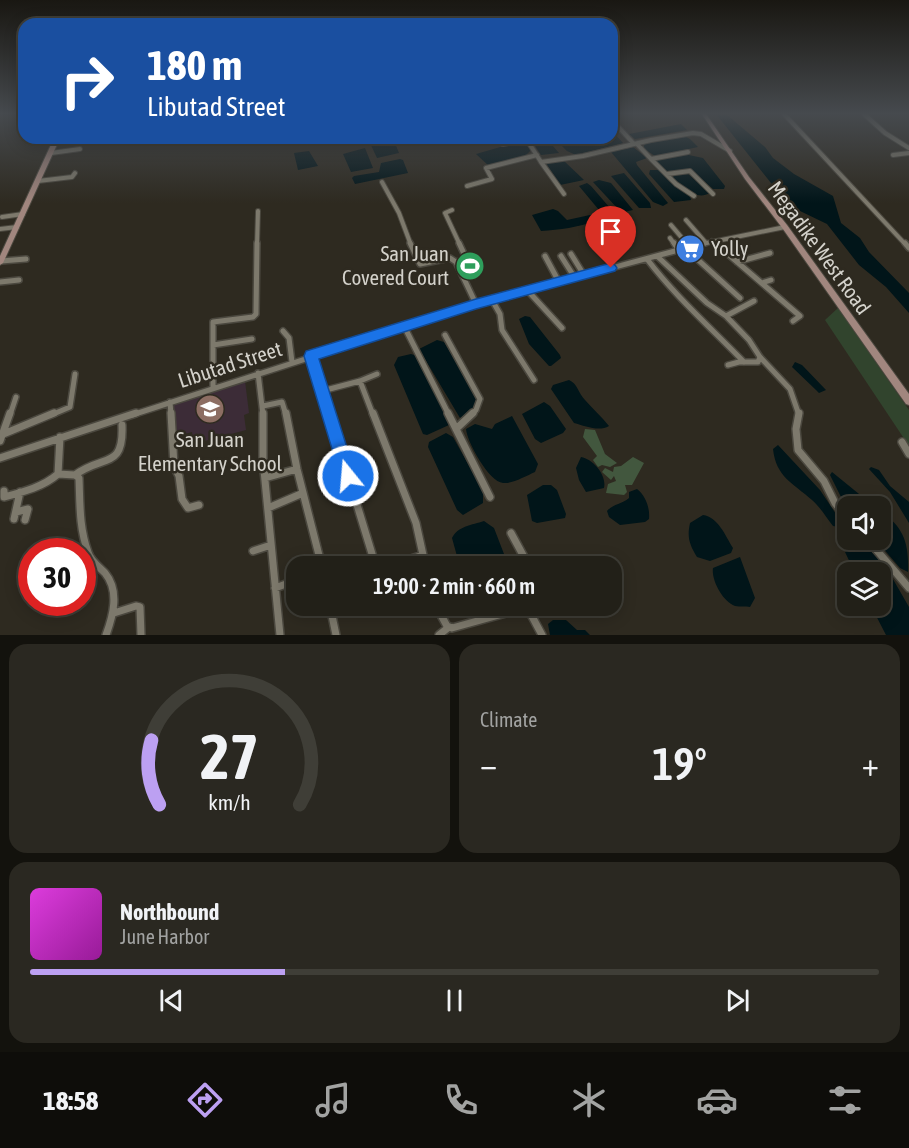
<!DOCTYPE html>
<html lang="en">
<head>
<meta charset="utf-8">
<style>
	:root { --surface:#222018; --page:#2a2821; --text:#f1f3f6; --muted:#a2a3a2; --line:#3f3e37; --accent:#bca0f2 }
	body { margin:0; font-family:"Asap Condensed",sans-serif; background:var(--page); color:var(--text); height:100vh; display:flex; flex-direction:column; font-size:22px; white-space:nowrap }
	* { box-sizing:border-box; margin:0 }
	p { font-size:20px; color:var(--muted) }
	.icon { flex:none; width:33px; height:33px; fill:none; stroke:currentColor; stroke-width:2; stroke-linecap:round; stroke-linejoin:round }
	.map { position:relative; height:635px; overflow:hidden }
	.drawer { display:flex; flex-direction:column; gap:9px; padding:9px; background:#13120d; flex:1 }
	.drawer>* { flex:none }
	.hud { position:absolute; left:18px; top:18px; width:600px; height:126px; border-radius:18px; box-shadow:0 3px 15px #0003,0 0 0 2px var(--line); background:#1a4fa0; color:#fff; overflow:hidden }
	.fabs { position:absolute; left:837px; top:496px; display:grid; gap:12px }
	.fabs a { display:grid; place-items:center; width:54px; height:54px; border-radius:12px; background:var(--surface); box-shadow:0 3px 15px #0003,0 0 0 2px var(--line); font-size:30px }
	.speed { position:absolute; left:18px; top:538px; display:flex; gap:12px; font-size:30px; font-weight:700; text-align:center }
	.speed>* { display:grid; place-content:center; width:78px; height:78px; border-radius:50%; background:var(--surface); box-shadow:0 3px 15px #0003,0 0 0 2px var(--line); line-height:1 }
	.speed .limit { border:9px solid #d22; background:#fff; color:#111 }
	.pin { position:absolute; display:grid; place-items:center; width:51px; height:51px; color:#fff; margin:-62px -26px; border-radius:50% 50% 50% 0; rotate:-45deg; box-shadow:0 0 6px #0007 }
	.pin .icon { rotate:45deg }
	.me { position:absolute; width:66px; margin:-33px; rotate:343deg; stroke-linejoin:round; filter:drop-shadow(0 0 4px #0008) }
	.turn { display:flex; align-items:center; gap:21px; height:126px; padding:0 30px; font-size:27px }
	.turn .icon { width:78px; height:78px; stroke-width:2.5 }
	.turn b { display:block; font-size:42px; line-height:51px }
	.big { font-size:45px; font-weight:600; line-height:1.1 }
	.drawer .widget { flex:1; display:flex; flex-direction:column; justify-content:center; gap:9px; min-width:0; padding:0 21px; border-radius:18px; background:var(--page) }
	.drawer .dial { align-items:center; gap:0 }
	.dial svg { height:156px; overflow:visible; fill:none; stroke:var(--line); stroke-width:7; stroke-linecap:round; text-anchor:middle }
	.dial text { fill:var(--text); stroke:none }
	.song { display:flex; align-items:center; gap:18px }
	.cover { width:72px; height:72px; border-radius:9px; background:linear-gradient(135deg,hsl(300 70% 55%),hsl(300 70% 35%)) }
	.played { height:6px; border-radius:3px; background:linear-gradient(90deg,var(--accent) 30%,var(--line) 30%) }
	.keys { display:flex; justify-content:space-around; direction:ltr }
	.heat { display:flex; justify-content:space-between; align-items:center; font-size:33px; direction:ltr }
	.drawer .tiles { flex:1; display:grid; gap:9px; grid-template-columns:1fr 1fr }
	.widget:last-child { grid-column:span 2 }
	.trip { position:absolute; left:286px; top:556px; width:336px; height:60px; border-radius:18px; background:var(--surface); box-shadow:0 3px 15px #0003,0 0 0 2px var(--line); font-weight:600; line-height:60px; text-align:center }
	.tab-bar { display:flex; height:96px; justify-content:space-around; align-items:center; background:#0e0d0a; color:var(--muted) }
	.tab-bar .icon { width:42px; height:42px }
	.tab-bar .current { color:var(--accent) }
	.tab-bar b { font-size:27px; color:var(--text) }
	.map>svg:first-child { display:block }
	.education { fill:#3c2c37 }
	.green { fill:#31442d }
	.forest { fill:#42573e }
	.water { fill:#011519 }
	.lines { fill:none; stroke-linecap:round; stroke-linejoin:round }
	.street-far2-casing { stroke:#4b483f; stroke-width:6 }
	.street-far1-casing { stroke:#4b483f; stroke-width:8 }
	.street-casing { stroke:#4b483f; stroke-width:10 }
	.secondary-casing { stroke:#4b483f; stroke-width:2 }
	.street-far2 { stroke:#7d796c; stroke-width:4 }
	.street-far1 { stroke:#7d796c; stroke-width:5 }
	.street { stroke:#7d796c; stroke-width:7 }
	.secondary { fill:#a1867e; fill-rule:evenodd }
	.route { fill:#1a73e8; stroke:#114b97; stroke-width:1.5 }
	.labels { text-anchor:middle; stroke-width:5; stroke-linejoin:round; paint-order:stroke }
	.street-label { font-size:21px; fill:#d4d2cb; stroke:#2e2a20 }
	.poi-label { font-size:21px; fill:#d4d2cb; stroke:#2e2a20; text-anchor:start }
</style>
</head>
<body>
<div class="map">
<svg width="909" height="635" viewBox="0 0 909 635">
	<rect width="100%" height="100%" fill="#2e2a20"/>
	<!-- education -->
	<path class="education" d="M245 381 249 413 244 415 246 430 193 444 192 432 174 437 172 405Z"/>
	<!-- green -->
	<path class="green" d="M838 308 909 410V446L825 320Z"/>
	<!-- forest -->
	<path class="forest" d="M585 429 595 430 605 454 617 463 610 467 602 465 598 467 593 460 597 456 583 437Z
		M633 457 644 463 632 485H625L627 492 624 495 606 493 608 484 616 481 614 476 611 480 602 472 605 468 613 472 614 467 621 466Z"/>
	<!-- water -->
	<path class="water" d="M716 114H726L765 147 773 158 794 174 833 196 841 223 860 238 869 252 909 293V313L886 287 859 265 827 224 800 211 783 198Z
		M681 124 687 130 635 139 629 134Z
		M612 131 623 143 576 155 567 151 560 144 562 142 579 138H612Z
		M684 136 690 139 698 147 655 156 643 148 645 144Z
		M393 138 399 153 377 158 370 143Z
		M530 138H546L559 153 541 155Z
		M521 141 525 142 531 150 525 156 489 166 476 154Z
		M633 147 647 158 636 162 637 165 668 203 663 206 653 202 611 152Z
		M365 148 373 168 351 172 343 154Z
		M309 151 318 166 298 170 294 153Z
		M684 154 703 158 725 186 724 189H713L692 170 668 172 655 162 657 159Z
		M400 159 403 160 408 173 355 184 352 178 354 176 379 172 381 163Z
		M563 160 584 180 560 185 546 163Z
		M650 170H659L670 182 690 196 691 200 674 202 649 174Z
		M624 173 650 203 651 208H639L611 176Z
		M687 173 710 193C696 201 682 187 673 178L674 174Z
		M599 180 611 183 633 210 624 212 619 210 593 182Z
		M587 183 591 186 616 215 604 216 579 186Z
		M553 209 558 211 567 220 590 215 593 216 596 221C578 227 560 230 541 231L532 215Z
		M525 316 530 317 560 355 561 358 551 366H549L529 344 519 319Z
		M437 340 444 342 477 397 478 403 465 416 460 418 419 349Z
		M411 354 417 356 420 366 450 420 449 425 427 435 423 434 394 365 398 357Z
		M795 362 802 365 826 390 819 393 816 390 792 367Z
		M569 380C578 384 578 393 585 400 593 409 601 416 609 426 599 432 585 426 574 423L551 389 553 385Z
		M544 402 550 406 566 429 563 433 541 443 535 439 522 414Z
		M512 416 538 464 535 472C526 476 512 484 503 483 489 482 467 442 466 429L475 424 492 429 495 424Z
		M446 433 453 437 483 491V503L463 515 457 510 428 447 429 442Z
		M778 445 820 490 842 523 839 527 833 526C826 517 820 507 812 500 793 483 776 477 773 449Z
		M581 457C593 459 607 475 604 488L586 492 579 480 576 468Z
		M871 467 879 470 890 486 909 502V523L890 492 869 469Z
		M832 472 875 507 847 509 830 475Z
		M543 485H551L557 490 566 514 565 518 537 523 532 521 527 495Z
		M637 489C646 496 650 508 649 519L645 522 620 525 609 517 607 511C613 504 622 504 629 498V492Z
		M881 511C904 528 909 543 908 572L900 568 876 540H880Z
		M703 515C718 517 725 535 733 548L731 553 710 561 697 557C689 544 687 537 690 523Z
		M484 521 494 528 509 567H460L452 538C458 526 472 525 484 521Z
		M861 541 886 567 909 607V635H886L871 606H880V573H855L845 552Z
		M740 557 755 598 750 607C746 606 740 607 735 606 723 602 711 580 713 568Z
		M553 620H566L577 630H585L590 635H550L548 624Z"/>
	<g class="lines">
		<!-- street-far2 casing -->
		<g class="street-far2-casing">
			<path id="street-far2" d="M784 114 906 245
				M864 114 885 133 909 148
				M612 120 634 144
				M503 144 527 140 541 162 583 156 651 140 693 133 701 134 730 151
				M637 144 651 159 688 152
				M51 153 80 149
				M893 155 909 153
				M651 159 676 184 694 196
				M541 162 564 194
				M667 174 690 171 713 194
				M38 181 72 177 75 173
				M382 182 399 213 411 245
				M467 186 492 179 486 168 537 155
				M452 210 445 213 460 245
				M2 217 23 214
				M686 220 706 243
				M671 225 688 245
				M0 229 17 227
				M670 238 675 245
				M712 241 717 245
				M257 245 258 211
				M697 245 785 227"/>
		</g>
		<!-- street-far1 casing -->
		<g class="street-far1-casing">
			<path id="street-far1" d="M410 243 420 264 450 258 456 262 467 260 459 243
				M674 243 679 250
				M687 243 690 247
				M715 243 800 316 793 321
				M905 243 909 248
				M685 248 740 298
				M571 254 584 275
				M545 256 559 282
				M561 256 575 278
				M657 256 707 303 726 316 749 340 760 357 790 389 799 415
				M647 259C675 296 711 328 744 362
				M1 261 26 259
				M456 262 476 304
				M737 262 770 253
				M0 282 19 280
				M762 283 771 280
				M528 291 562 328
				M492 300 500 314 502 330 534 380
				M726 316 754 301
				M404 326 449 415
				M283 331 289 338 292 362
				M445 335 480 399 476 410 471 415
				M213 345 252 339
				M311 356 329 415
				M728 365 739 362H758L760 357
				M258 373 263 415
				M360 381 377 374
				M213 387V322L253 317 256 314 257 243
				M322 391 360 381 373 415
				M170 402 171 415
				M263 406 282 402 286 415
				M10 415 16 397
				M51 415 70 407 75 374
				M132 415 476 304 705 243"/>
		</g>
		<!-- street casing -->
		<g class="street-casing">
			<path id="street" d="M171 413 174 466 179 476 182 499 188 508 199 505
				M263 413V460L280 635
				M286 413 297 469 322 567
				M329 413 376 567
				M373 413 416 523 423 555 387 567
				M448 413 490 497
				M799 413 796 429 798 450 824 481 835 503 848 519
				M456 429 473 413
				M1 435 54 413
				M60 437 58 474 75 475 79 478C80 502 79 528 88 552 90 560 99 567 105 573 120 591 113 616 106 635
				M0 441 10 413
				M902 442 909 454
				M0 458 136 413
				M75 475C103 454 124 470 122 425
				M265 478 297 469
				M4 491V497C23 492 43 487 58 474
				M268 508 303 493
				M16 512 28 509 25 520
				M14 519 20 492
				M511 533 524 557 522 567
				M868 540 909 588
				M253 551 271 545
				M423 555 425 567
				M275 588 297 580
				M330 606 336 635
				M436 606 447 626 452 628 527 607 542 635
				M114 613 136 606 140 607 141 635
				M439 635 449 627"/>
		</g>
		<!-- secondary casing -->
		<g class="secondary-casing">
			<path id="secondary" d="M702 114H706L749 177 787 225 909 394V405L906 404 783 229 745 179Z
				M54 138H60L3 263 0 265V256Z"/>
		</g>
		<!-- street-far2 -->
		<use href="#street-far2" class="street-far2"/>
		<!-- street-far1 -->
		<use href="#street-far1" class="street-far1"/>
		<!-- street -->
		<use href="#street" class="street"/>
		<!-- secondary -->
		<use href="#secondary" class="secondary"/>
	</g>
	<!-- sky -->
	<linearGradient id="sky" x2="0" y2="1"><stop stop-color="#191712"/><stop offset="0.56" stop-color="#464a4e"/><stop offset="1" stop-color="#464a4e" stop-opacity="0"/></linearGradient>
	<rect width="909" height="203" fill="url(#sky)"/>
	<!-- route -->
	<path class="route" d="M611 263 615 265 617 268 615 271 476 309 319 359 356 476 354 482 348 484 342 482 304 356 306 351 476 299Z"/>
	<!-- icons -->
	<defs>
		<g id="supermarket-disc" transform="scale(1.5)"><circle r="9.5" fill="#3f7fe0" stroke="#2e2a20"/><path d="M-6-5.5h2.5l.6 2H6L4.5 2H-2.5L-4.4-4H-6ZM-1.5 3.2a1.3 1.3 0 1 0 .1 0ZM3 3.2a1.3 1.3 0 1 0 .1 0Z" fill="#fff"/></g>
		<g id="stadium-disc" transform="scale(1.5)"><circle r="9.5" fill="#2e9e5b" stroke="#2e2a20"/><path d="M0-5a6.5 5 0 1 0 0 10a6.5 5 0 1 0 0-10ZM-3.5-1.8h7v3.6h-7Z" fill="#fff"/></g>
		<g id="school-disc" transform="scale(1.5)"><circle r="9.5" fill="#8d6e63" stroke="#2e2a20"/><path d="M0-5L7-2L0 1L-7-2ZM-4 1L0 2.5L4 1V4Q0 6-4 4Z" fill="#fff"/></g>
	</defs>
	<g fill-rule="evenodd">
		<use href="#supermarket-disc" x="690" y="249"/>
		<use href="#stadium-disc" x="470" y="266"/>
		<use href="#school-disc" x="210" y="409"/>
	</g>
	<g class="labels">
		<!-- street labels -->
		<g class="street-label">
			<text transform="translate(819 248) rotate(54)" y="7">Megadike West Road</text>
			<text transform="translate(230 365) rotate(-18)" y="7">Libutad Street</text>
		</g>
		<!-- poi labels -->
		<g class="poi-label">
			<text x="711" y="256">Yolly</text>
			<text x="449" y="261" text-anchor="end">San Juan<tspan x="449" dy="24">Covered Court</tspan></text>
			<text x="210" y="447" text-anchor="middle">San Juan<tspan x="210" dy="24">Elementary School</tspan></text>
		</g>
	</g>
</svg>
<div class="fabs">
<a><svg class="icon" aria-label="sound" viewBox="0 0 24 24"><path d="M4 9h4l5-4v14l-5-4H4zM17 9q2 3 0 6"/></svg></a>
<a><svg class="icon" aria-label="layers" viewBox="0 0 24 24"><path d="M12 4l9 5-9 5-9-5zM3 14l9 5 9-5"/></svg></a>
</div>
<div class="speed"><div class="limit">30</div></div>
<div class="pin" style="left:611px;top:268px;background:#d93025"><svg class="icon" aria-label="arrive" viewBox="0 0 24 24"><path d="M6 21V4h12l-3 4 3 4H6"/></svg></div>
<svg class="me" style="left:348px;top:476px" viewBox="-20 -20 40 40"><circle r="17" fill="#1a73e8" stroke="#fff" stroke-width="3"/><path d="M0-11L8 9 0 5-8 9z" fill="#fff"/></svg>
<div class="trip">19:00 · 2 min · 660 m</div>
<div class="hud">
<div class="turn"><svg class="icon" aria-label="right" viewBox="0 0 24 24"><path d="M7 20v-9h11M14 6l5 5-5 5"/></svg><div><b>180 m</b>Libutad Street</div></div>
</div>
</div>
<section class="drawer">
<div class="tiles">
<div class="widget dial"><svg viewBox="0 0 100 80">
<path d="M14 69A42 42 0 1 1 86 69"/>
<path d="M14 69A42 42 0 0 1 10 36" stroke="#bca0f2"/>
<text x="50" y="56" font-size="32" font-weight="700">27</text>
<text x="50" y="72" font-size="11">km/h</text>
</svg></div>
<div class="widget"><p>Climate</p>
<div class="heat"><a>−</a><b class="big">19°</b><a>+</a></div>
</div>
<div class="widget">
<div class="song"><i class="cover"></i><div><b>Northbound</b><p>June Harbor</p></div></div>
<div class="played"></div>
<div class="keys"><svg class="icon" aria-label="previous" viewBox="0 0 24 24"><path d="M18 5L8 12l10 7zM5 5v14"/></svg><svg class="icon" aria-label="pause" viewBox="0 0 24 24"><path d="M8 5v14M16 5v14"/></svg><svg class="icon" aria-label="next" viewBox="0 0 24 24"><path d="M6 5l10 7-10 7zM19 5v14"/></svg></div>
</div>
</div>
</section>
<nav class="tab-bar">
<b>18:58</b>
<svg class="icon current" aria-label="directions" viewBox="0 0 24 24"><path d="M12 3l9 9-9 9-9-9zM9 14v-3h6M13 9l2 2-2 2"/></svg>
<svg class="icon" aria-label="music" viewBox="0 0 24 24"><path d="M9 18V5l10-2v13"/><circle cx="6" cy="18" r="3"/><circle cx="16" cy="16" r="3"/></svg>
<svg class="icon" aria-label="phone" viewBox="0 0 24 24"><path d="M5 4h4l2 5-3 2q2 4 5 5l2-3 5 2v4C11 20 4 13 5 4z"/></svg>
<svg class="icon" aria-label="climate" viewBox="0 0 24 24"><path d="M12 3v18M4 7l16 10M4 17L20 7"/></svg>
<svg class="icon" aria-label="car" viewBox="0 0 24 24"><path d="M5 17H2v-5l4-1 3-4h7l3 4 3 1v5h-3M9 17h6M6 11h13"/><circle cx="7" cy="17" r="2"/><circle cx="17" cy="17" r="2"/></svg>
<svg class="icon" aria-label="filters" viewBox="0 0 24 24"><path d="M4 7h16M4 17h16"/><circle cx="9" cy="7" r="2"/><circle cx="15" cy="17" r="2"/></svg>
</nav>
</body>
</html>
